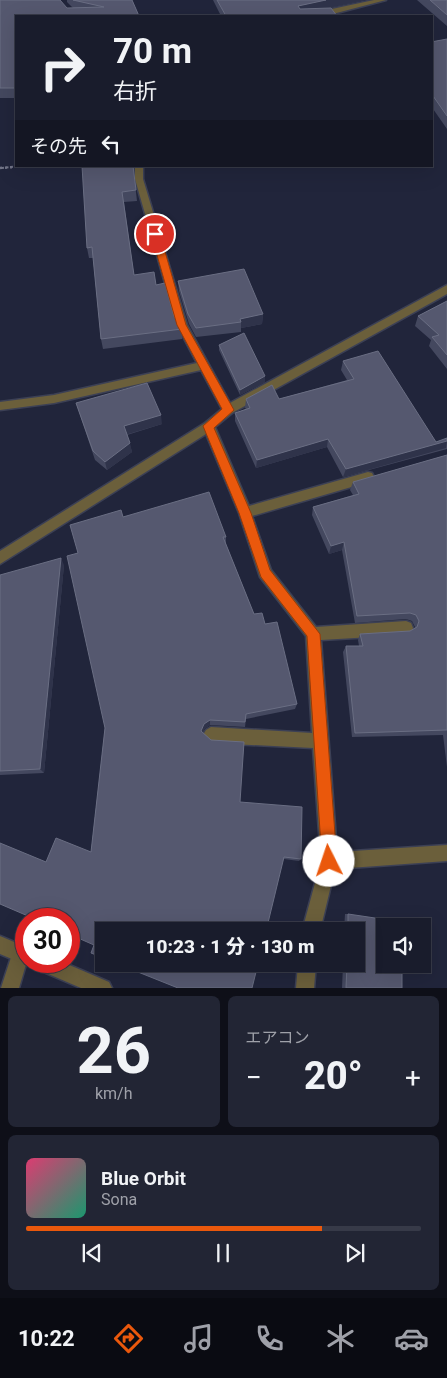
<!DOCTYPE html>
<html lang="ja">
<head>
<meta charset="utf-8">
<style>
	:root { --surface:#191c2c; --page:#222534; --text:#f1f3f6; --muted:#9fa1a9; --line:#373a48; --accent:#ea580c }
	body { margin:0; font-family:Roboto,"Noto Sans JP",sans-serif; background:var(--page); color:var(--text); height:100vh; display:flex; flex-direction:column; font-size:19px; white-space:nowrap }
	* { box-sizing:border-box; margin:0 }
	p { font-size:16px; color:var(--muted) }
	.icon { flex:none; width:28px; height:28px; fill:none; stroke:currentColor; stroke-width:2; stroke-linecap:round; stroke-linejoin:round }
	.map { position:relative; height:988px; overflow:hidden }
	.sheet { display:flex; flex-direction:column; gap:8px; padding:8px; background:#0e0f18; flex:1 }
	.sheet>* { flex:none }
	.banner { position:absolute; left:15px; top:15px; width:418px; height:152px; border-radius:0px; box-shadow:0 5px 20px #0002,0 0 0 1px var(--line); background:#191c2c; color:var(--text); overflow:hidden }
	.fabs { position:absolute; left:376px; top:918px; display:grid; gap:10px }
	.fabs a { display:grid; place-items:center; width:55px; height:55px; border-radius:0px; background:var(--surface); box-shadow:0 5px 20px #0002,0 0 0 1px var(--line); font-size:25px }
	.speed { position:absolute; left:15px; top:908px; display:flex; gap:10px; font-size:25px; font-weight:700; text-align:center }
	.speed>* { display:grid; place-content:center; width:65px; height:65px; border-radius:50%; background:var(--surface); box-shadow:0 5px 20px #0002,0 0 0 1px var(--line); line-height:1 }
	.speed .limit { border:8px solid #d22; background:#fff; color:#111 }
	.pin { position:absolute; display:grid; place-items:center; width:42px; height:42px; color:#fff; margin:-21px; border:2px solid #fff; border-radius:50%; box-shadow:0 1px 5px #0007 }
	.me { position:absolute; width:55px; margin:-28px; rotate:356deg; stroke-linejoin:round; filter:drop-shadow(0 0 4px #0008) }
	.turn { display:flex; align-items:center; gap:18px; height:105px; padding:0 15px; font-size:22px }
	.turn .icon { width:65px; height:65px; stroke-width:2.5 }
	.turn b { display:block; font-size:35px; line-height:42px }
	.then { display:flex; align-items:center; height:48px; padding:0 15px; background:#0003; gap:10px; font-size:19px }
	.big { font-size:38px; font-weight:800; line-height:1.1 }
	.sheet .widget { flex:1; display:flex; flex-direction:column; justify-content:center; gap:8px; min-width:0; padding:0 18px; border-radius:8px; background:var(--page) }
	.sheet .dial { align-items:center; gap:0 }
	.dial b { font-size:65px; line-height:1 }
	.song { display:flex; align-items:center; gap:15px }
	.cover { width:60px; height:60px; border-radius:8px; background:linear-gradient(135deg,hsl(340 70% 55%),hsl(160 70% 35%)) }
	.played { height:5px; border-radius:2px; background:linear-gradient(90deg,var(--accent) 75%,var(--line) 75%) }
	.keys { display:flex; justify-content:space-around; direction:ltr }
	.heat { display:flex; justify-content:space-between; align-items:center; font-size:28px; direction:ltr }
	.sheet .tiles { flex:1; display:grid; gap:8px; grid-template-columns:1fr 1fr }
	.widget:last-child { grid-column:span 2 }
	.trip { position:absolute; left:95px; top:922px; width:270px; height:50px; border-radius:0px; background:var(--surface); box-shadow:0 5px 20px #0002,0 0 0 1px var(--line); font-weight:800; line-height:50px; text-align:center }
	.tab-bar { display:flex; height:80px; justify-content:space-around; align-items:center; background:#0a0b12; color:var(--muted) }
	.tab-bar .icon { width:35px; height:35px }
	.tab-bar .active { color:var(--accent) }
	.tab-bar b { font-size:22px; color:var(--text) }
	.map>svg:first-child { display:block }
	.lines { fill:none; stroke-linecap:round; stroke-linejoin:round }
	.minor-casing { stroke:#3c4055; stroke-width:3 }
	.tertiary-casing { stroke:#3c4055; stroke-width:3 }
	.path-far1 { stroke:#727588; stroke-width:2; stroke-dasharray:2 2.5; stroke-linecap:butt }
	.path { stroke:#727588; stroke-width:2.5; stroke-dasharray:2 3; stroke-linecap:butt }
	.minor { fill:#6b5f3b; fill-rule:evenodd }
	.tertiary { fill:#6b5f3b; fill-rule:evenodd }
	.wall { fill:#44485f }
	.shaded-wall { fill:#2f334a }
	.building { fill:#55586f; stroke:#6a6e83 }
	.route { fill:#ea580c; stroke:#983908 }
</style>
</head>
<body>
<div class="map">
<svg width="447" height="988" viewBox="0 0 447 988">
	<rect width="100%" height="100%" fill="#21253b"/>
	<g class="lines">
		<!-- minor casing -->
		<g class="minor-casing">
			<path id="minor" d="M374 0H386L325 16H299Z
				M135 166H143V179L187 325 230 403 447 285V294L232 413 215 427 249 506 368 472 372 473 374 477 372 481 252 516 271 570 316 627 406 621 411 623 413 628 411 633 406 635 321 640 337 852 447 845V861L335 869 320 931H302L321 861 313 748 211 743 206 740 203 735 206 730 211 727 312 733 306 636 260 577 239 513 206 434 0 564V551L205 423 222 409 201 370 54 403 0 410V402L54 395 197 363 177 325 135 179Z
				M20 945 26 948 27 961 19 988H1L14 948Z
				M298 964H316L314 988H296Z"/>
		</g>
		<!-- tertiary casing -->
		<g class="tertiary-casing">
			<path id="tertiary" d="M0 936 26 947V961H60L109 982 112 988H81L32 967 30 963 26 965 0 954Z"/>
		</g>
		<!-- path-far1 -->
		<path class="path-far1" d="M2 168 20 166"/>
		<!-- path -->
		<path class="path" d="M0 168 15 167"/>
		<!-- minor -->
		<use href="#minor" class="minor"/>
		<!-- tertiary -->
		<use href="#tertiary" class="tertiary"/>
	</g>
	<!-- wall -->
	<path class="wall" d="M0 0 67 8H73L67 2V0H132L139 16H16V98H0Z
		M213 0H365L329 8 337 16H221Z
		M417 0H447V26Z
		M447 39V129L431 106V42Z
		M133 166 137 201 124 202 134 275 156 285 174 316 182 329V339L103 349 101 339 93 258H89L87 248Z
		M178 281 263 314 262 324 241 328V332L196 337 189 324 179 291Z
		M447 301V369L429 346 431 340 415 326 418 316Z
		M219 345 265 382 240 395 219 350Z
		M343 361 436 442 447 438V449L343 477 327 447 256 468 235 421V413L246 409 245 408 246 399H279L347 380 341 370Z
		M76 403 162 424 127 435 132 452 107 470 95 460Z
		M447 455V767L443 735 352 737 343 652 346 646H359L358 640 360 634 410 631 414 629 415 627 412 621 406 619 355 623 342 550 329 554 312 515 313 507 353 495 350 490 353 482Z
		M123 517 226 537V544L254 614 265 624 297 704 295 709 246 719 245 727 210 725 204 729 203 733 240 802 301 859 299 861 284 859 94 945 46 862 91 852 105 728 78 553Z
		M64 565 44 773 0 775V575Z
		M345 914H348L402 988H342L343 964H356V931H344Z"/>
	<!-- shaded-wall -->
	<path class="shaded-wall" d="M326 0H365L297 15 298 6Z
		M263 314 262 324 241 328V322L240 319Z
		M265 376V382L240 395V390Z
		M161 415 162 424 125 435 124 426Z
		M328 439 327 447 256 468 257 460Z
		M447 441 446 448 343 477 346 469Z
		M130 443 132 452 107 470 105 462Z
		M344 542 342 550 329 554 331 546Z
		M61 558 64 565 44 773 40 769Z
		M210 720V725L204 729 201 736V731L204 724Z"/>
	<!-- building -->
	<path class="building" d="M0 0H60L67 8 104 7 73 0H132L139 16H16V88H0Z
		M217 0H326L298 6 300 9 331 8 337 16H226Z
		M430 0H447V15Z
		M447 39V116L431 93V42Z
		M82 166H133L136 190 122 192 134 275 154 272 156 285 165 283 174 316 182 329 101 339 92 247 87 248Z
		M244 269 263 314 240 319 241 322 196 328 188 314 178 281Z
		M447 301V355L432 337 439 335 418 316Z
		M244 333 265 376 240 390 219 345Z
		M378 351 436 442 447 438V441L346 469 328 439 257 460 235 413 250 408 246 399 272 385 279 399 354 379 343 361Z
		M147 383 161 415 124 426 130 443 105 462 93 451 76 403Z
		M447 455V730L355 733 346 646H363L360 634 410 631 417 627 419 621 416 615 410 613 357 616 344 542 331 546 313 507 359 494 353 482Z
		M209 492 226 537H223L254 614 262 613 265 624 277 622 297 704 246 714 245 722 210 720 204 724 201 731 211 740 244 742 240 802 302 807 301 859 284 857 266 931H104V958L91 953 94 945 69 934V919H35L0 904V843L46 862 56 838 91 852 105 728 67 556 78 553 70 525 121 510 123 517Z
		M61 558 40 769 0 771V575Z
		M348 914 402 922V926H385V964H402V988H346L347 964H356V931H348Z
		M118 964H258L252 988H178Z"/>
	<!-- route -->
	<path class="route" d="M155 231 160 234 186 325 234 410 214 428 251 513 270 570 320 634 337 861 335 866 329 869 324 866 322 861 307 636 261 577 239 513 203 426 222 409 177 325 151 234Z"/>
</svg>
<div class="fabs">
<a><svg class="icon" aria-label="sound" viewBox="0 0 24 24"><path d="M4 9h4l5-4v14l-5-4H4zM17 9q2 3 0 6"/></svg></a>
</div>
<div class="speed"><div class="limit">30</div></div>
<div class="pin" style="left:155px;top:234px;background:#d93025"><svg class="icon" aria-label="arrive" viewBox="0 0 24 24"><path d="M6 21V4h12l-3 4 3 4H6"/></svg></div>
<svg class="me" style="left:329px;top:861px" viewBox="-20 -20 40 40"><circle r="19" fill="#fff"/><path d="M0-13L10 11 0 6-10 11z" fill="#ea580c"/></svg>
<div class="trip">10:23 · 1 分 · 130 m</div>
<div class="banner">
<div class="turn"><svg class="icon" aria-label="right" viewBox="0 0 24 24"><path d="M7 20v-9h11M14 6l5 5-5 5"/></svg><div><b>70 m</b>右折</div></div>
<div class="then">その先<svg class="icon" aria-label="left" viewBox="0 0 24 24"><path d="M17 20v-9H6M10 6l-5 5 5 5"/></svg></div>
</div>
</div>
<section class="sheet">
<div class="tiles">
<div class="widget dial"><b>26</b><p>km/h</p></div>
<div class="widget"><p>エアコン</p>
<div class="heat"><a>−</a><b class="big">20°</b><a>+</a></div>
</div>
<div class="widget">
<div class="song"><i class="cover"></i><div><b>Blue Orbit</b><p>Sona</p></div></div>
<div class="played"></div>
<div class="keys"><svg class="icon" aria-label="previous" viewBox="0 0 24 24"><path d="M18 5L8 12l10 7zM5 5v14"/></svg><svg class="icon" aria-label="pause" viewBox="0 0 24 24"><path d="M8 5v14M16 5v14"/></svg><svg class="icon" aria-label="next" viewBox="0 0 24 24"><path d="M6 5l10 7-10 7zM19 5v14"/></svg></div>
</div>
</div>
</section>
<nav class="tab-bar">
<b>10:22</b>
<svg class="icon active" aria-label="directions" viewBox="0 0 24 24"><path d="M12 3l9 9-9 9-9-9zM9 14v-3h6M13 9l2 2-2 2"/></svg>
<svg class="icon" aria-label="music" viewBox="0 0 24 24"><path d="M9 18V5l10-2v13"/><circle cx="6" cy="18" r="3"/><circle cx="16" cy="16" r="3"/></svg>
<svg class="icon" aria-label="phone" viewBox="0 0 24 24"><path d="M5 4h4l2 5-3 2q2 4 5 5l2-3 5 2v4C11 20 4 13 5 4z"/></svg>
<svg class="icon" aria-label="climate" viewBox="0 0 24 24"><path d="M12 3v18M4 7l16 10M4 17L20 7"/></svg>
<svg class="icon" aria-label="car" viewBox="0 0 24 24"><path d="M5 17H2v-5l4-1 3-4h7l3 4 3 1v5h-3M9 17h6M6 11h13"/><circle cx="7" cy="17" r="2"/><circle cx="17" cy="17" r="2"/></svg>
</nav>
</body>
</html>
